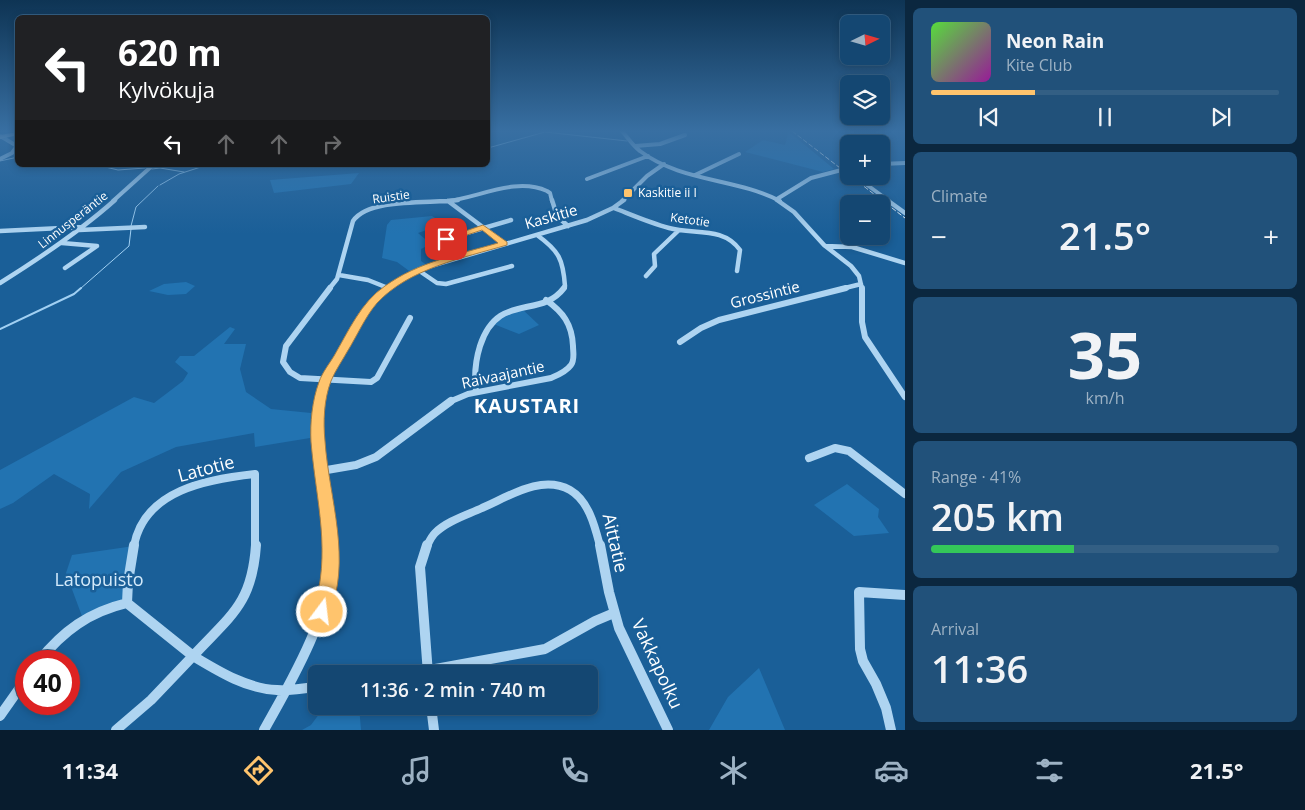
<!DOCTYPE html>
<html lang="en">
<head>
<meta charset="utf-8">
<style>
	:root { --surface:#144772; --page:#21517a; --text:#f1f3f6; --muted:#9db2c4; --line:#335f84; --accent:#ffc46d }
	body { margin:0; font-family:"Open Sans",sans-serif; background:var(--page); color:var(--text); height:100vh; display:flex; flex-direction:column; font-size:19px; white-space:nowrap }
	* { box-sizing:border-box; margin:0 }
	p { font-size:16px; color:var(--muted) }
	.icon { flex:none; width:28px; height:28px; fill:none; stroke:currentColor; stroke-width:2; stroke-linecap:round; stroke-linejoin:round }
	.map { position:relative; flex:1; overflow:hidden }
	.details { display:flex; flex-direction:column; gap:8px; padding:8px; background:#0b273f; width:400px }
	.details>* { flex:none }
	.hud { position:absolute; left:15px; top:15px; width:475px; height:152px; border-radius:8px; box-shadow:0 2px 8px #0003,0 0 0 1px var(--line); background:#202124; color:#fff; overflow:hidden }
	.needle { width:32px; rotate:85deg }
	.buttons { position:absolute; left:840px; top:15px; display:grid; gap:10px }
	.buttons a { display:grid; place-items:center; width:50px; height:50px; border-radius:8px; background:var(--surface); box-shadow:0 2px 8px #0003,0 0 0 1px var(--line); font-size:25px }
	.speed { position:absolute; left:15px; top:650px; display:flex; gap:10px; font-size:25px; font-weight:700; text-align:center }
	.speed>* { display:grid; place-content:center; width:65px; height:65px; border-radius:50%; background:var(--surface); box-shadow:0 2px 8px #0003,0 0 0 1px var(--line); line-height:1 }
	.speed .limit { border:8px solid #d22; background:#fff; color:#111 }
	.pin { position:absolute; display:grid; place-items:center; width:42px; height:42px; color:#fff; margin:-21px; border-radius:10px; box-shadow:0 2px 8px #0006 }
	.me { position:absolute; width:55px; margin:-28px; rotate:15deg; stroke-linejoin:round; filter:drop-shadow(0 0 4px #0008) }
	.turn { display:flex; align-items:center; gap:18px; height:105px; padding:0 20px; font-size:22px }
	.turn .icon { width:65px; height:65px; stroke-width:2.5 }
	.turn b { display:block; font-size:35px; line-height:42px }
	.lanes { display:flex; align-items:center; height:48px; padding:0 20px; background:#0003; justify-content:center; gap:25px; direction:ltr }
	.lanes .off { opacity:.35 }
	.big { font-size:38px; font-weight:600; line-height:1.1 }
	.details .card { flex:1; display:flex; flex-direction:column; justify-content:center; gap:8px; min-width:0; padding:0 18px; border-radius:8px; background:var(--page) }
	.details .dial { align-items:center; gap:0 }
	.dial b { font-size:65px; line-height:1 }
	.song { display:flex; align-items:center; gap:15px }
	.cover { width:60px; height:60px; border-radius:8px; background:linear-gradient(135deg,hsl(110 70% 55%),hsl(300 70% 35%)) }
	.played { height:5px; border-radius:2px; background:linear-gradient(90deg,var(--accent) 30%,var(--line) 30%) }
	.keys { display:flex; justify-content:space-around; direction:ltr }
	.heat { display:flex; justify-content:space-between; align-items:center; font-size:28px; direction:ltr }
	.charge { height:8px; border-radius:4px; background:linear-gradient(90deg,#34c759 41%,var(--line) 0) }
	.trip { position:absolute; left:308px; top:665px; width:290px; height:50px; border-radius:8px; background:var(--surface); box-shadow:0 2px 8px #0003,0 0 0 1px var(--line); font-weight:600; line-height:50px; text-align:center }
	.dock { display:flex; height:80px; justify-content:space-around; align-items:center; background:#081c2e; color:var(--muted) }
	.dock .icon { width:35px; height:35px }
	.dock .active { color:var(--accent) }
	.dock b { font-size:22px; color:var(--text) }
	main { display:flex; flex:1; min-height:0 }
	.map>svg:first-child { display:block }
	.green { fill:#2273b1 }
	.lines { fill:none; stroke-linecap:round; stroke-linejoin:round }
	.stream-far1 { stroke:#a1d0f3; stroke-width:1 }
	.stream { stroke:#a1d0f3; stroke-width:2 }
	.minor-far4 { stroke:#aed4f1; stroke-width:4 }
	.minor-far3 { stroke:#aed4f1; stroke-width:4.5 }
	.minor-far2 { stroke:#aed4f1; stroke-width:6 }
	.minor-far1 { stroke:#aed4f1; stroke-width:8 }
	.minor { stroke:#aed4f1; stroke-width:10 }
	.highway { fill:#fff; fill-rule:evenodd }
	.rail { stroke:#fff; stroke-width:1; stroke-dasharray:5 2; stroke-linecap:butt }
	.route { fill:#ffc46d; stroke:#a67f47 }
	.poi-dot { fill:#ffc46d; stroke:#1a5f98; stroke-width:2 }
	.labels { text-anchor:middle; stroke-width:5; stroke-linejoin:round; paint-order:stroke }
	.far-poi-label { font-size:12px; fill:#fff; stroke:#1a5f98; text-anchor:start }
	.far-street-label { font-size:12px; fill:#fff; stroke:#1a5f98 }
	.street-label { font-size:15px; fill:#fff; stroke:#1a5f98 }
	.near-street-label { font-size:18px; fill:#fff; stroke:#1a5f98 }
	.near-park-label { font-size:18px; fill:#d5ebfb; stroke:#1a5f98 }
	.district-label { font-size:20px; font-weight:bold; letter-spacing:1px; fill:#fff; stroke:#1a5f98 }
</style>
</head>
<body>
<main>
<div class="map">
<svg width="905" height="730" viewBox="0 0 905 730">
	<rect width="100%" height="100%" fill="#1a5f98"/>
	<!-- green -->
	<path class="green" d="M786 131H788L834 169 823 172 745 152 763 140 785 145 788 134Z
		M359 173 351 184 274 193 270 180Z
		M432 216 444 224 418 233 431 244 421 249V261L428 266 412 273 397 262 382 258 387 225 391 220Z
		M186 282 195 286 186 294 168 295 149 291 164 284Z
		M521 308 539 325 519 334 491 323Z
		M230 327 235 329 224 344H246L240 369 246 392 271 409 311 413 310 438 255 447 254 433 176 447 121 472 89 509 90 494 54 474 13 503 0 509V470L134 397 154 403 183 381 188 373 175 362 180 356H194Z
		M847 484 879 509 878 517 889 533 854 536 814 505Z
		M134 546 127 603 83 619 66 573 72 555Z
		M759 668 785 730H709L728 697Z
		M325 706H359L361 730H302L311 725Z"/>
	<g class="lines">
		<!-- stream-far1 -->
		<path class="stream-far1" d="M488 148 545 132 627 141
			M0 161 18 157
			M97 165 118 170 145 168
			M152 169 160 168 184 172
			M160 185 179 174 207 165
			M131 226 136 207 158 186
			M80 289 129 246 131 229"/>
		<!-- stream -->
		<path class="stream" d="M0 329 74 294 81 288"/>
		<!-- minor-far4 -->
		<path class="minor-far4" d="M622 131C628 138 633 146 640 151 681 182 736 178 780 201
			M0 136 17 146 12 153 0 159
			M635 146 660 144 685 135
			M881 164 905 163
			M695 175 739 154
			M855 176 889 201
			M587 179 648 156
			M777 199 811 178 849 168
			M113 201 153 165
			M448 201C480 197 516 177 547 191L550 193 552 201
			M622 201 647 176 664 164"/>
		<!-- minor-far3 -->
		<path class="minor-far3" d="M552 200 557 216 568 226
			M777 200 794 212 824 245 851 266 859 276 862 289
			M887 200 905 213
			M448 201 504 243
			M614 208C632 215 650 223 669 228 694 235 723 226 740 250L737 271
			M79 230 145 227
			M0 231 82 227
			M537 235C559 251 563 259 565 286L563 289
			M446 239 511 220
			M62 243 97 246 65 268
			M825 246 852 247 905 263
			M418 270 437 283 446 284 512 266
			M339 275 368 280 388 288
			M646 276 655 266 654 254 678 231
			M0 283C40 258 79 232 115 200
			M329 289 337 279 353 221C370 197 431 204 458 200
			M387 289 405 277 424 268 587 220 613 208 624 200
			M841 289 861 284"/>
		<!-- minor-far2 -->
		<path class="minor-far2" d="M330 288 286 346 283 362 290 372 300 378 371 382 377 378 410 318
			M862 288V322L865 337 905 397
			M680 342 701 328 719 320 846 288
			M476 392C474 376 475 362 480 346 498 291 540 320 564 288
			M319 402C327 367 361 311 388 288
			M449 402 468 394 551 378C558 375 566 372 571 365 575 360 573 352 573 346 572 324 563 312 546 300"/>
		<!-- minor-far1 -->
		<path class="minor-far1" d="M319 401C312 450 328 497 331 546
			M809 458 835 448 849 451 905 494
			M321 471 356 465 376 457 451 401
			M134 546C144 490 208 479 255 474V546
			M427 546C429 542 431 537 435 533 447 521 467 515 482 508 508 497 541 474 570 490 589 501 595 527 600 546"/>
		<!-- minor -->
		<path class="minor" d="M134 545 128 582 127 603 193 656
			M427 545 420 567 428 674
			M600 545 609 592 619 628 668 730
			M193 656C218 671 247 689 277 690 290 691 303 688 316 687
			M193 656C231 615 252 604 256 545
			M39 661C63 631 89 612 127 603
			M408 674 545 649 595 621 614 613
			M431 706 434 730
			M0 716 26 679
			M116 730 151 700 193 656
			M264 730C295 674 334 611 331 545
			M891 730 886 708 876 684 863 661 860 649 859 592 905 595"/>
		<!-- highway -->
		<path class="highway" d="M18 132V135L0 139V135Z"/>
		<!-- rail -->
		<path class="rail" d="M792 131 905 218"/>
	</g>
	<!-- sky -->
	<linearGradient id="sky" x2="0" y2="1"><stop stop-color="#0e3454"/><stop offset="0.56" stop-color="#386fa2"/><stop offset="1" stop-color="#386fa2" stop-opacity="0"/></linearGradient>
	<rect width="905" height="234" fill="url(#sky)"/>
	<!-- route -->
	<path class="route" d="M483 225 507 242V245C463 258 410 268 377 303 365 317 357 336 347 352 342 361 335 371 331 381 324 399 323 422 325 441 329 499 353 561 328 617L322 620 316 617 313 612C332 552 316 502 311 442 310 423 312 401 319 382 322 373 329 364 334 356 348 332 361 302 385 286 418 262 460 254 498 243L482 230 446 242 442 239Z"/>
	<!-- markers -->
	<rect class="poi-dot" x="623" y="188" width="10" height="10" rx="2.5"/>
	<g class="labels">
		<!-- far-poi labels -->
		<g class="far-poi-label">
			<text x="638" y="197">Kaskitie ii I</text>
		</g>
		<!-- far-street labels -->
		<g class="far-street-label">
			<text transform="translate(391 197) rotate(-8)" y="4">Ruistie</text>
			<text transform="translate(73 220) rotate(-38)" y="4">Linnusperäntie</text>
			<text transform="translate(690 220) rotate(8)" y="4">Ketotie</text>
		</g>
		<!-- street labels -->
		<g class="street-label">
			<text transform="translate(551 217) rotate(-16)" y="5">Kaskitie</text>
			<text transform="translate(765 295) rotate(-14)" y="5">Grossintie</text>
			<text transform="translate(503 375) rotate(-12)" y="5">Raivaajantie</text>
		</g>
		<!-- near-street labels -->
		<g class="near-street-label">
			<text transform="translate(206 469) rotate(-15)" y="6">Latotie</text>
			<text transform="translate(615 543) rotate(77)" y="6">Aittatie</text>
			<text transform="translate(657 664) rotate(65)" y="6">Vakkapolku</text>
		</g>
		<!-- near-park labels -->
		<g class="near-park-label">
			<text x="99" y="586">Latopuisto</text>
		</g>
		<!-- district labels -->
		<g class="district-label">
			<text x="527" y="413">KAUSTARI</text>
		</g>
	</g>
</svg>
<div class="buttons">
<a><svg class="needle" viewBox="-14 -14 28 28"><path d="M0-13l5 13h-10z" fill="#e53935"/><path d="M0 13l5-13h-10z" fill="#9db2c4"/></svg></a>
<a><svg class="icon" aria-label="layers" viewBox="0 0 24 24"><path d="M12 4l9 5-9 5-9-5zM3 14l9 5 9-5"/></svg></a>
<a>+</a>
<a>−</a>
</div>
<div class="speed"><div class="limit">40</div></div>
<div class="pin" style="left:446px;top:239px;background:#d93025"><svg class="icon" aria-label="arrive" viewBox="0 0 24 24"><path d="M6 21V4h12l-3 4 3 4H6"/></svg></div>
<svg class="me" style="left:322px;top:612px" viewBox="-20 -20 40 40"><circle r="17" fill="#ffc46d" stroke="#fff" stroke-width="3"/><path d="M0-11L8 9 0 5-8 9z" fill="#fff"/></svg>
<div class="trip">11:36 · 2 min · 740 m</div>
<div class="hud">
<div class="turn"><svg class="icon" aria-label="left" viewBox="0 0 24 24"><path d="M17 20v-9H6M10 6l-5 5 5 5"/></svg><div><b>620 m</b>Kylvökuja</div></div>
<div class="lanes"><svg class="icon" aria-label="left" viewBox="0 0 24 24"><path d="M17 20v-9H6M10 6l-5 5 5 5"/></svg><svg class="icon off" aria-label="ahead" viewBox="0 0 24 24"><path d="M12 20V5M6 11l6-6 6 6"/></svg><svg class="icon off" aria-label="ahead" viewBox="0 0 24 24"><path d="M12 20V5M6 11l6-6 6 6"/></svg><svg class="icon off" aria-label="right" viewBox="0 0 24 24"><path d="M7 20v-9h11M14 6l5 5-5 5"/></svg></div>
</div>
</div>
<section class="details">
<div class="card">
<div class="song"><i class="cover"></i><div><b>Neon Rain</b><p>Kite Club</p></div></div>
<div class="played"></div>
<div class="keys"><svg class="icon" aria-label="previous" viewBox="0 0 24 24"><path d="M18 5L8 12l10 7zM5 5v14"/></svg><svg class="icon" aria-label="pause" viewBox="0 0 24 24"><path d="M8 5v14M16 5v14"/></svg><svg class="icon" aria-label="next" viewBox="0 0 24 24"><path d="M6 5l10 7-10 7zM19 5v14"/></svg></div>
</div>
<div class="card"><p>Climate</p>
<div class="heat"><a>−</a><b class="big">21.5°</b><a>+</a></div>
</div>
<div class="card dial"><b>35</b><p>km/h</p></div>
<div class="card"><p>Range · 41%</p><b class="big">205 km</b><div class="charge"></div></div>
<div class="card"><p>Arrival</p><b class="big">11:36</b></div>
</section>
</main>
<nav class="dock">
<b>11:34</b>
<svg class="icon active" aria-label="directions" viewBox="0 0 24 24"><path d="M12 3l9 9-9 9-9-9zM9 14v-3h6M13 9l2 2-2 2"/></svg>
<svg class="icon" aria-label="music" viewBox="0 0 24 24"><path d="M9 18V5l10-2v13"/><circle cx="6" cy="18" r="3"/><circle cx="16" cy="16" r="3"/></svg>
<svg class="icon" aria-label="phone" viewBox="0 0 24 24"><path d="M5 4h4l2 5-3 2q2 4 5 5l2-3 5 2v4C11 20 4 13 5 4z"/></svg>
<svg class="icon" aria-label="climate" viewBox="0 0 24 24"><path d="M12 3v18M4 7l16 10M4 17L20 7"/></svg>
<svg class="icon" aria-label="car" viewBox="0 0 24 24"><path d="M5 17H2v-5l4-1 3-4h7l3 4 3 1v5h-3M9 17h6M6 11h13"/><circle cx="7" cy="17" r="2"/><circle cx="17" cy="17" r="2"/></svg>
<svg class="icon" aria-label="filters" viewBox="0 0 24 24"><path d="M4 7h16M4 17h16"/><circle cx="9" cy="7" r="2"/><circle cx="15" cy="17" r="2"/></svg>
<b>21.5°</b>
</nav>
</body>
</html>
